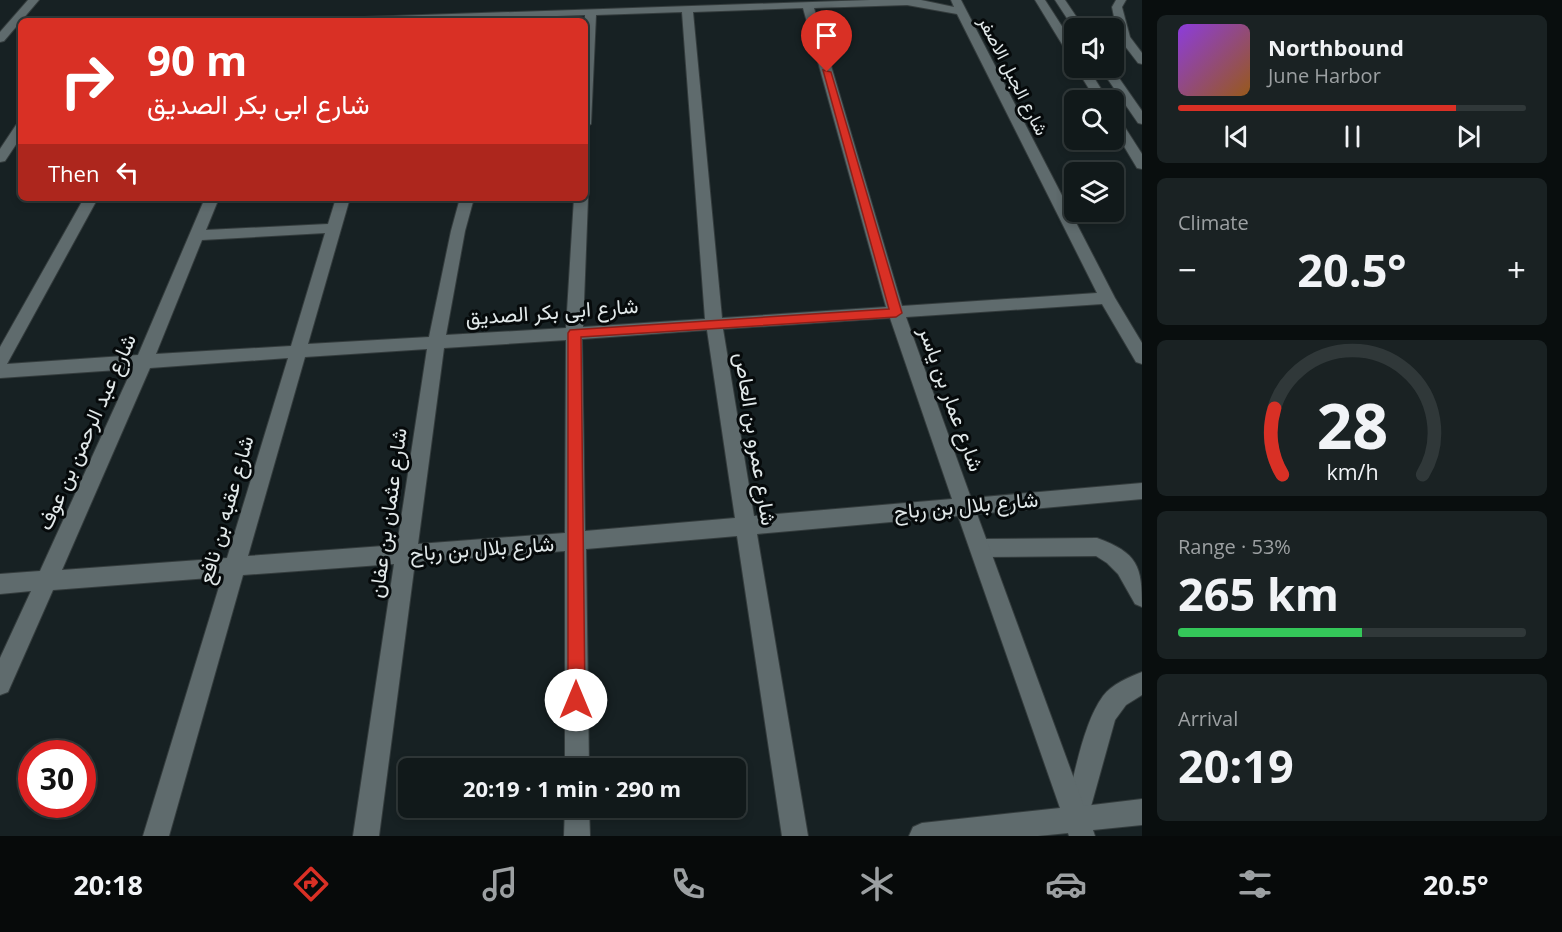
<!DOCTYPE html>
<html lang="en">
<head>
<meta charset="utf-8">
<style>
	:root { --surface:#11191a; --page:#1a2223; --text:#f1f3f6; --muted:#9ca0a2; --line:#303839; --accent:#d93025 }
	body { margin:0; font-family:"Open Sans",Vazirmatn,sans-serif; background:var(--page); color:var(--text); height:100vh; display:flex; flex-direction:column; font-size:22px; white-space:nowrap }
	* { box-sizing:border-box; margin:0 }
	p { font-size:20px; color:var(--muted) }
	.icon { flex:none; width:33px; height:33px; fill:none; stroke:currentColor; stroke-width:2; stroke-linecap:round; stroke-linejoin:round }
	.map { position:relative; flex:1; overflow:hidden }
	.sheet { display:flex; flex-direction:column; gap:15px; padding:15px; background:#090e0e; width:420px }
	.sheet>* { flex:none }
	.guide { position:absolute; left:18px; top:18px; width:570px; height:183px; border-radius:9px; box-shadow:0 3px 9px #0003,0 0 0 2px var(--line); background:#d93025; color:#fff; overflow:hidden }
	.buttons { position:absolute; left:1064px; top:18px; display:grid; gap:12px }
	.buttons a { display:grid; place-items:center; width:60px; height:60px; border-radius:9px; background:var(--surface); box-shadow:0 3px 9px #0003,0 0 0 2px var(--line); font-size:30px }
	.speed { position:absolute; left:18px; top:740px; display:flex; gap:12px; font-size:30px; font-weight:700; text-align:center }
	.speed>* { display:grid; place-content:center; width:78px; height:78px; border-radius:50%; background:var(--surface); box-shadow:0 3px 9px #0003,0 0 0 2px var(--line); line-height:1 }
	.speed .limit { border:9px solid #d22; background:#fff; color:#111 }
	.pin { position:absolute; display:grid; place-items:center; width:51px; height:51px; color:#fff; margin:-62px -26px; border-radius:50% 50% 50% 0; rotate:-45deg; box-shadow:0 0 6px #0007 }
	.pin .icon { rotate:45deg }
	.me { position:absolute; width:66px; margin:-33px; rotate:0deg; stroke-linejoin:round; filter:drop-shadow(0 0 4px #0008) }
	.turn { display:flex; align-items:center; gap:21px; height:126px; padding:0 30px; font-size:27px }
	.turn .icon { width:78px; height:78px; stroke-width:2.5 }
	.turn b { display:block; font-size:42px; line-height:51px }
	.then { display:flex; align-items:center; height:57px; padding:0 30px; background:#0003; gap:12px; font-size:22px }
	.big { font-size:45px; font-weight:700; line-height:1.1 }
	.sheet .tile { flex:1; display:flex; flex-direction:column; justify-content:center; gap:9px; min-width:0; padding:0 21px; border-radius:9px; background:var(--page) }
	.sheet .dial { align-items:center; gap:0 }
	.dial svg { height:156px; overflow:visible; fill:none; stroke:var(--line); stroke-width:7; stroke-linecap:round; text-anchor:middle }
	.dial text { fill:var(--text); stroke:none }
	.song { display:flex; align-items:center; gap:18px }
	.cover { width:72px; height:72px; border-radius:9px; background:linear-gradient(135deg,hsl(270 70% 55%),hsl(30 70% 35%)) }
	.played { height:6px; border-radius:3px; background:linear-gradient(90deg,var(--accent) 80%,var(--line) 80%) }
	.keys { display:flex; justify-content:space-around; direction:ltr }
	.heat { display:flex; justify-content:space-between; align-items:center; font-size:33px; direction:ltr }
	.charge { height:9px; border-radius:4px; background:linear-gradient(90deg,#34c759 53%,var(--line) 0) }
	.trip { position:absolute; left:398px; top:758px; width:348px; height:60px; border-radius:9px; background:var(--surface); box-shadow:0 3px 9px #0003,0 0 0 2px var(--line); font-weight:700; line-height:60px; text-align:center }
	.tab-bar { display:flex; height:96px; justify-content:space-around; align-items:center; background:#070a0a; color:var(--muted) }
	.tab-bar .icon { width:42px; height:42px }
	.tab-bar .current { color:var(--accent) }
	.tab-bar b { font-size:27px; color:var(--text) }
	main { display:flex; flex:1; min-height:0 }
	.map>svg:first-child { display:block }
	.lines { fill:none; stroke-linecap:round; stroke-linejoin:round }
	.service-casing { stroke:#343c3d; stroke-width:2 }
	.minor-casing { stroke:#343c3d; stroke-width:2 }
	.tertiary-casing { stroke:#343c3d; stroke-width:2 }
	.service { fill:#5f6b6d; fill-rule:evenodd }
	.minor { fill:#5f6b6d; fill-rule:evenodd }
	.tertiary { fill:#5f6b6d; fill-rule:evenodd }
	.route { fill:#d93025; stroke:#8d1f18; stroke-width:1.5 }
	.labels { text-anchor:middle; stroke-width:6; stroke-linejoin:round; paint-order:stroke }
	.far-street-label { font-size:18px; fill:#e1e8e9; stroke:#060a0b }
	.street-label { font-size:21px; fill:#e1e8e9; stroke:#060a0b }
</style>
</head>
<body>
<main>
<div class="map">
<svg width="1142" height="836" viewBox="0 0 1142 836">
	<rect width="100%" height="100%" fill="#172123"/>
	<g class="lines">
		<!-- service casing -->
		<g class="service-casing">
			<path id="service" d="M1116 0H1126L1122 7 1130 37 1142 53V64L1138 63 1118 37 1112 7Z
				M1097 538C1138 553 1142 566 1142 607L1135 604 1118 574 1107 563 1096 556 980 557 973 554 970 548 973 542 980 539Z
				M1142 672V695L1126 705 1115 720 1085 828 1076 832 1067 828 1063 819C1073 784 1082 724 1103 696 1112 684 1129 677 1142 672Z"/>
		</g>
		<!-- minor casing -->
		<g class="minor-casing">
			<path id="minor" d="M28 0H39L4 41 0 42V32Z
				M870 0H921L954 7 951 0H961L1115 298 1142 343V364L1136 362 1102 304 906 317 971 498 1142 483V499L977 514 1084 806 1142 799V825L1093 830 1095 836H1069L1068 833 1038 836H909L913 827 922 823 1060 808 958 516 757 534 808 836H782L737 536 586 549 589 768H565V551L415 562 379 836H353L394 564 243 575 169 836H143L222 577 53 590 8 692 0 695V658L31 591 0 594V574L40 571 132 369 0 378V347L84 198H98L7 364 138 355 205 198H219L206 230 328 224 336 198H350L308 344 429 337 451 231 460 198H474L465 231 446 335 566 328 574 198H585V195L588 198 583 327 705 319 682 12 596 15 591 124 585 128V15L411 21H304L305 19ZM907 5 957 14 1097 293 902 306 814 8ZM803 8 886 307 722 318 693 12ZM325 233 291 346 156 354 202 240ZM890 318 952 499 754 516 723 329ZM707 330 735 518 585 531 582 339ZM566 340 565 533 418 544 444 348ZM427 349 397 545 248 556 305 357ZM288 358 227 558 62 570 150 368Z
				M21 124V137L5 161 0 162V149L16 125Z
				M565 807H589L590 836H564Z"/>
		</g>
		<!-- tertiary casing -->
		<g class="tertiary-casing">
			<path id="tertiary" d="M1035 0H1045L1074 45V57L1068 54Z
				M1055 0H1065L1084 28 1074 29Z
				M1076 68H1088L1108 100H1096Z
				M1100 68H1112L1142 111V124L1138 123Z
				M1113 114 1117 115 1142 154V169L1137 168 1113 128Z"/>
		</g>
		<!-- service -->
		<use href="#service" class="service"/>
		<!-- minor -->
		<use href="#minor" class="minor"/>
		<!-- tertiary -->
		<use href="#tertiary" class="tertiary"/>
	</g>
	<!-- route -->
	<path class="route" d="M823 70 831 72 902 313 896 317 581 337 585 700 583 706 576 709 570 706 568 700V333L570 330 889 309Z"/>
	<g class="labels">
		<!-- far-street labels -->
		<g class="far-street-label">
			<text transform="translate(1013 76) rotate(63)" y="6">شارع الجبل الاصفر</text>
		</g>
		<!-- street labels -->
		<g class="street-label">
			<text transform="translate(552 312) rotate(-4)" y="7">شارع ابى بكر الصديق</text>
			<text transform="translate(951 399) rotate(70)" y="7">شارع عمار بن ياسر</text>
			<text transform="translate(87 432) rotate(-66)" y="7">شارع عبد الرحمن بن عوف</text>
			<text transform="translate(755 439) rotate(81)" y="7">شارع عمرو بن العاص</text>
			<text transform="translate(966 506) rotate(-5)" y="7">شارع بلال بن رباح</text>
			<text transform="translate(226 510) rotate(-74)" y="7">شارع عقبه بن نافع</text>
			<text transform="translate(388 513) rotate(-82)" y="7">شارع عثمان بن عفان</text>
			<text transform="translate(482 549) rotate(-4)" y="7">شارع بلال بن رباح</text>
		</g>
	</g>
</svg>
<div class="buttons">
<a><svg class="icon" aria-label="sound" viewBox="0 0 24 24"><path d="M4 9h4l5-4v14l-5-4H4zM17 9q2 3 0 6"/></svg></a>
<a><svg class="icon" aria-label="search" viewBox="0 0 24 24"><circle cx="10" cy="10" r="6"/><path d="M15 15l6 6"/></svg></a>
<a><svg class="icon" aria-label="layers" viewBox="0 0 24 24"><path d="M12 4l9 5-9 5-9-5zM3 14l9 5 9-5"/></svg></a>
</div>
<div class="speed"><div class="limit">30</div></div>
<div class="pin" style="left:827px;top:72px;background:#d93025"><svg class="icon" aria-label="arrive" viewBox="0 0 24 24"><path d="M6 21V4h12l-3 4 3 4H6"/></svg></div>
<svg class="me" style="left:576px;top:700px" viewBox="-20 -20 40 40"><circle r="19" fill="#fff"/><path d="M0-13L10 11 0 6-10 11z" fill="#d93025"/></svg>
<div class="trip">20:19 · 1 min · 290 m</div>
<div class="guide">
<div class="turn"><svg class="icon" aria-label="right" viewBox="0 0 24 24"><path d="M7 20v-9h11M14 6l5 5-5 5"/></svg><div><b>90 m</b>شارع ابى بكر الصديق</div></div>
<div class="then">Then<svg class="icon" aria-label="left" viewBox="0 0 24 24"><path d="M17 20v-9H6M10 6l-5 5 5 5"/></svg></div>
</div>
</div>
<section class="sheet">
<div class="tile">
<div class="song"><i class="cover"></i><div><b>Northbound</b><p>June Harbor</p></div></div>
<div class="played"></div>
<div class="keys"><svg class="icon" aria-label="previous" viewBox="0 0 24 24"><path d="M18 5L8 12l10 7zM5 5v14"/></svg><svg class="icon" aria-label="pause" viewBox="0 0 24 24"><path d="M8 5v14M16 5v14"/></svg><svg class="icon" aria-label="next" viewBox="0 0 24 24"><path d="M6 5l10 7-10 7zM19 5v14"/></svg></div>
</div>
<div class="tile"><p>Climate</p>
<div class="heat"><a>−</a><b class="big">20.5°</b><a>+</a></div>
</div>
<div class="tile dial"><svg viewBox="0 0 100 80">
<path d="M14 69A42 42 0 1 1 86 69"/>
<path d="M14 69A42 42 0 0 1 10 35" stroke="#d93025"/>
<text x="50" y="56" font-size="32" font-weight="700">28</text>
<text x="50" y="72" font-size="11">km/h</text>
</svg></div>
<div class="tile"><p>Range · 53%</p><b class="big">265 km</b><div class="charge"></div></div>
<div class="tile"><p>Arrival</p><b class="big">20:19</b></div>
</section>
</main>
<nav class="tab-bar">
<b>20:18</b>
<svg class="icon current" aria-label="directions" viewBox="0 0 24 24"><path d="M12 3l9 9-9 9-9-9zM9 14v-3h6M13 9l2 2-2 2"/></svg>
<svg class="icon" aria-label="music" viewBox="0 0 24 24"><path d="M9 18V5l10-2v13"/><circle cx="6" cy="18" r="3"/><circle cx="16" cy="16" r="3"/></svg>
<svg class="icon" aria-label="phone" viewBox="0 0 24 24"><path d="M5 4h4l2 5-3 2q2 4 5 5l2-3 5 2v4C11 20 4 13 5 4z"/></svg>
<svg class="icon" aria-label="climate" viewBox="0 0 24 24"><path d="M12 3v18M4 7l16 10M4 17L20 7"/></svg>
<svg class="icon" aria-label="car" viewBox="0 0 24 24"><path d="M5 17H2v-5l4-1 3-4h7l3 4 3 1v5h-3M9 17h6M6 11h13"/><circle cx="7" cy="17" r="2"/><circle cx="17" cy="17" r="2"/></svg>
<svg class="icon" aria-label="filters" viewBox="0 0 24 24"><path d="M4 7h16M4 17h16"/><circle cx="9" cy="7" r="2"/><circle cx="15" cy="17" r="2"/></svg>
<b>20.5°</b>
</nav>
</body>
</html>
